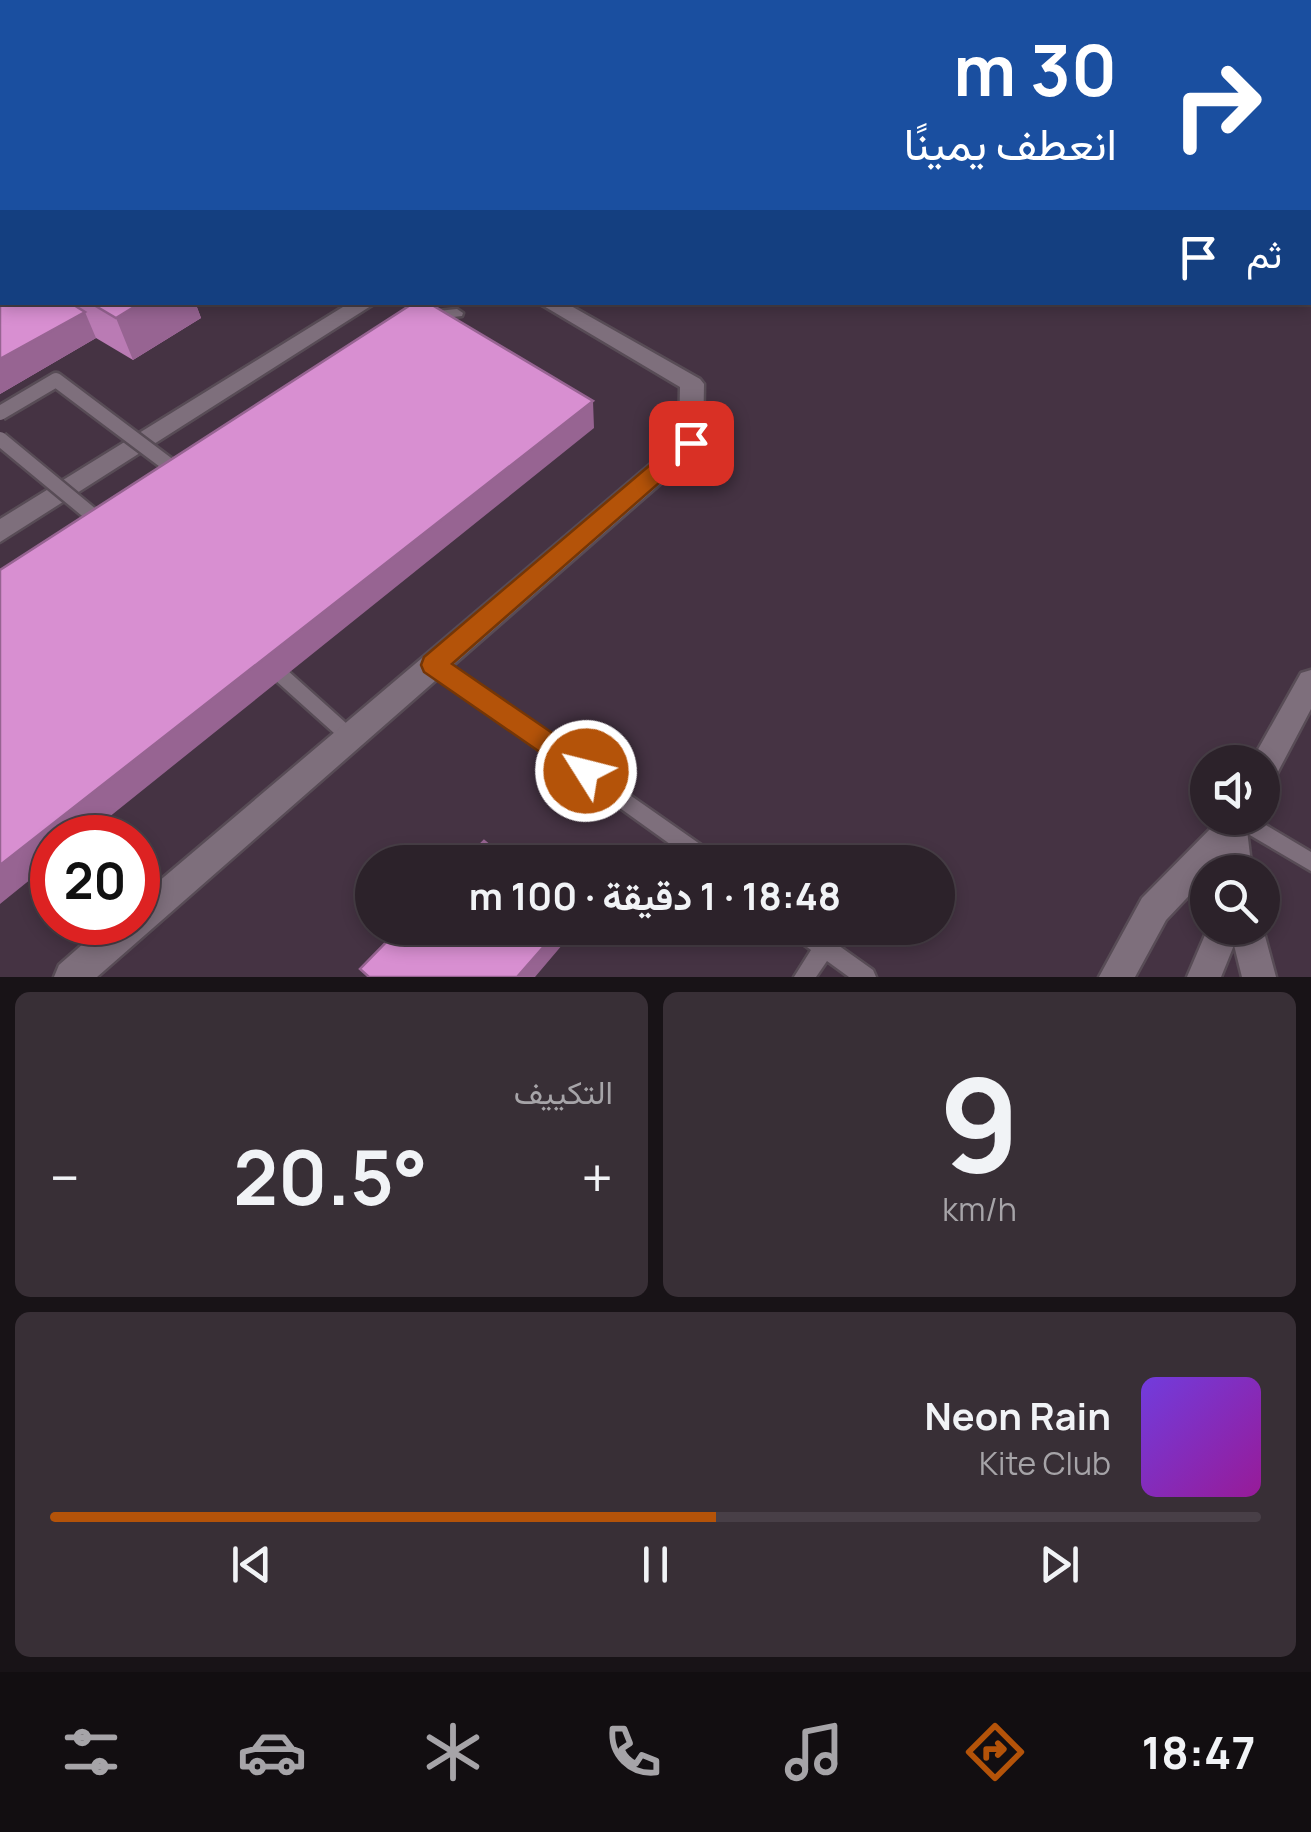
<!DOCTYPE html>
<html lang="ar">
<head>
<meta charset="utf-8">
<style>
	:root { --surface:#2c222a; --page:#382f36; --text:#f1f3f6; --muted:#a6a4a8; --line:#483f47; --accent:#b45309 }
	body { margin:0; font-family:Manrope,Vazirmatn,sans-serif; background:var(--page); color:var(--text); direction:rtl; height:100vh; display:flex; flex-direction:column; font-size:38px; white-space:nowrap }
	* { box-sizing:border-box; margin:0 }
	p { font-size:32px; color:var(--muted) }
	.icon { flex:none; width:55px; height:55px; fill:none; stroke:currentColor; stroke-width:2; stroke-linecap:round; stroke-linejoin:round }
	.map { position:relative; height:977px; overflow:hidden; direction:ltr }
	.sheet { display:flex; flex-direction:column; gap:15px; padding:15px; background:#181317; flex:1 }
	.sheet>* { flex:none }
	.top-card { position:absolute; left:0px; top:0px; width:1312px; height:305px; box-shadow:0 5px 15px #0003,0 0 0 2px var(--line); direction:rtl; background:#1a4fa0; color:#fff; overflow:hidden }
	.tools { position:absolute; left:1190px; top:745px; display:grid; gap:20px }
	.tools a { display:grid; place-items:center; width:90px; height:90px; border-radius:50%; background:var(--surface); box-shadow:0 5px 15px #0003,0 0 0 2px var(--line); font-size:50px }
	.speed { position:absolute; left:30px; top:815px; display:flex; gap:20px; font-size:50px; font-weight:700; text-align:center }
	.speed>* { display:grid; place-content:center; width:130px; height:130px; border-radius:50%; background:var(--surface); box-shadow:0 5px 15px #0003,0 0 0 2px var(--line); line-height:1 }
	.speed .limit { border:15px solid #d22; background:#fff; color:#111 }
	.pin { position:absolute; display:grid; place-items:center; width:85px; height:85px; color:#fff; margin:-42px; border-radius:20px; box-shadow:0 5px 15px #0006 }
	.me { position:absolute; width:110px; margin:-55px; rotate:306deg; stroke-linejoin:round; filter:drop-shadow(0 0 8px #0008) }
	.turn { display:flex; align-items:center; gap:35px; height:210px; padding:0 30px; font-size:45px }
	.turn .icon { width:130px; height:130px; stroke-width:2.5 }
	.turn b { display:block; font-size:70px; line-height:85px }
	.then { display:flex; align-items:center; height:95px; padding:0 30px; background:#0003; gap:20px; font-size:38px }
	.big { font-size:75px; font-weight:700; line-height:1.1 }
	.sheet .card { flex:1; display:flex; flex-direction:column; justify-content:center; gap:15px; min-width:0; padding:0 35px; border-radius:15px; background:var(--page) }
	.sheet .dial { align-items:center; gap:0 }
	.dial b { font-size:130px; line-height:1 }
	.song { display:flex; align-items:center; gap:30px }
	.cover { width:120px; height:120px; border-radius:15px; background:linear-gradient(135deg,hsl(260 70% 55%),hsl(300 70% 35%)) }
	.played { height:10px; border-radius:5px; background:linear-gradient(90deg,var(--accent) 55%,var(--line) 55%) }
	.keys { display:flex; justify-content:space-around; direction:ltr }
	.heat { display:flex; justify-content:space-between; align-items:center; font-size:55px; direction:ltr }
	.sheet .tiles { flex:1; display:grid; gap:15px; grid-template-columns:1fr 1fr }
	.card:last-child { grid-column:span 2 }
	.trip { position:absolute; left:355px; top:845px; width:600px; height:100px; border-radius:50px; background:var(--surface); box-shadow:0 5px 15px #0003,0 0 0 2px var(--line); font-weight:700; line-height:100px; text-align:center; direction:rtl }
	.menu { display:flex; height:160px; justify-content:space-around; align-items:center; background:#120e11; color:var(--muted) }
	.menu .icon { width:70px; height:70px }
	.menu .selected { color:var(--accent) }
	.menu b { font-size:45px; color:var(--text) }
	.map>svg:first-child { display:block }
	.built { fill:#453343; fill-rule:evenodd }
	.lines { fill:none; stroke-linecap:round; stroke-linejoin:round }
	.lane-casing { stroke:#584c56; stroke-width:5 }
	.street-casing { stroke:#584c56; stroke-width:5 }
	.lane { fill:#7e6f7c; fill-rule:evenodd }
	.street { fill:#7e6f7c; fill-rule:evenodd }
	.lane-bridge-casing { stroke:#584c56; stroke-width:19; stroke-linecap:butt }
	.lane-bridge { stroke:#7e6f7c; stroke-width:14 }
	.wall { fill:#ba7bb4 }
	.shaded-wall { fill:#976492 }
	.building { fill:#d88fd1; stroke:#976492; stroke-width:2.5 }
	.route { fill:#b45309; stroke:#753606; stroke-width:2.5 }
</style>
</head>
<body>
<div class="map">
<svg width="1311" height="977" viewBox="0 0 1311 977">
	<rect width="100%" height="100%" fill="#3a2d38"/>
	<!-- built -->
	<path class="built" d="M0 0H1311V977H0ZM2 2H1310V302H2ZM1208 762H1262V818H1208ZM52 838H138V922H52ZM372 862H938V928H372ZM1208 872H1262V928H1208Z"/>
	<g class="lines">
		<!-- lane casing -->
		<g class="lane-casing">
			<path id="lane" d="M569 0H583L585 2H572Z
				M681 0H694L691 2H680Z
				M830 0H842L839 2H829Z
				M1208 0H1219L1217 2H1207Z
				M457 309 463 313 462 316 428 320 421 316 428 312Z
				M434 658 717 856 719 862H695L428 670 425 665 428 660Z
				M271 659 277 661 356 732 359 737 356 742 350 745 344 742 265 671 262 666 265 661Z
				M1229 818H1254L1311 852V871L1231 824Z
				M788 928H814L873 970 876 977H849L827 961 816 977H794L811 950 791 935Z"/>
		</g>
		<!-- street casing -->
		<g class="street-casing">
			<path id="street" d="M351 302H377L0 542V519Z
				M537 302H564L700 379 704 384 703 443 700 449 97 977H54L59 965 108 922H138V899L679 440 680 387Z
				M1311 670V709L1273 781 1262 784V762H1251L1301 673Z
				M1221 818H1252L1247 830 1252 872H1220L1219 864 1166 920 1135 977H1099L1142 898Z
				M1262 925 1276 977H1242L1234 945 1221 977H1187L1208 928Z"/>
		</g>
		<!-- lane -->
		<use href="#lane" class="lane"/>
		<!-- street -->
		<use href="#street" class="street"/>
		<!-- lane-bridge casing -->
		<g class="lane-bridge-casing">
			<path id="lane-bridge" d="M0 413 56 380 169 465
				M0 439 92 515"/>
		</g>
		<!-- lane-bridge -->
		<use href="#lane-bridge" class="lane-bridge"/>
	</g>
	<!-- wall -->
	<path class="wall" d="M187 0H415L420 2H192Z
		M0 154 2 155V302H195L201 318 133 360 96 338 0 394Z"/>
	<!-- shaded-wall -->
	<path class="shaded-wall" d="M1100 0H1125L1121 2H1097Z
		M142 302H195L201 318 133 360 116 318Z
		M85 312 96 338 0 394V359Z
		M593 401 594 428 83 838H52V862L0 904V865Z
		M560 928H574V931L535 977H517Z"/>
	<!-- building -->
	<path class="building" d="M239 0H415L420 2H244Z
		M886 0H1100L1097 2H882Z
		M0 154 2 155V253L0 251Z
		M0 262 2 264V302H69L85 312 0 359Z
		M89 302H142L116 318Z
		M415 302H427L593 401 0 865V570Z
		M484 841 510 862H463Z
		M400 928H560L517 977H369L360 969Z"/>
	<!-- route -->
	<path class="route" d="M691 435 702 443 699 448 452 664 596 763 600 771 596 780 586 784 424 672 421 665 424 657 683 437Z"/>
</svg>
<div class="tools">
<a><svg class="icon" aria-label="sound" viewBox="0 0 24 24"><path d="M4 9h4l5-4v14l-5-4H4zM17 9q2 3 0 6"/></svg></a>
<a><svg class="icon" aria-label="search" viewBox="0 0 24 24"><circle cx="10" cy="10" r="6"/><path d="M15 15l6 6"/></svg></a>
</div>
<div class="speed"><div class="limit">20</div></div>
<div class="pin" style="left:691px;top:443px;background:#d93025"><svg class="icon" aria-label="arrive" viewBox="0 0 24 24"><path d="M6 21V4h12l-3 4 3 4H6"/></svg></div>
<svg class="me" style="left:586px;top:771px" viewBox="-20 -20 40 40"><circle r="17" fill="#b45309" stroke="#fff" stroke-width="3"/><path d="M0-11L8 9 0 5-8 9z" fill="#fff"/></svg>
<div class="trip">18:48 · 1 دقيقة · 100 m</div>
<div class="top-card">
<div class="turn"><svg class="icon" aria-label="right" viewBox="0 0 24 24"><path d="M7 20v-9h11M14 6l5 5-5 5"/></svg><div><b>30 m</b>انعطف يمينًا</div></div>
<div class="then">ثم<svg class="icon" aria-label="arrive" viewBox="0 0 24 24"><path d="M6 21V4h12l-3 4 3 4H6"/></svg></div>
</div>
</div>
<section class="sheet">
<div class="tiles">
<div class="card dial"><b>9</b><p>km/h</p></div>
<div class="card"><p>التكييف</p>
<div class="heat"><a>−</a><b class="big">20.5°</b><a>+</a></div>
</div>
<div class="card">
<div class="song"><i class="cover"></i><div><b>Neon Rain</b><p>Kite Club</p></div></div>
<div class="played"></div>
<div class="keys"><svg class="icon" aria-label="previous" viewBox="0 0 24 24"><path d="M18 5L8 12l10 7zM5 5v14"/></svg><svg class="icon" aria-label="pause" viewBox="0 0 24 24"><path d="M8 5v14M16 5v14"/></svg><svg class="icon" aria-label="next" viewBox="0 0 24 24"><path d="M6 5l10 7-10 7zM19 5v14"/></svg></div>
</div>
</div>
</section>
<nav class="menu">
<b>18:47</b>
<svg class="icon selected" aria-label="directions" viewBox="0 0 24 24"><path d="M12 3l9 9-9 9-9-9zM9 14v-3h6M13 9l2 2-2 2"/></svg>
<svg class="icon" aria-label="music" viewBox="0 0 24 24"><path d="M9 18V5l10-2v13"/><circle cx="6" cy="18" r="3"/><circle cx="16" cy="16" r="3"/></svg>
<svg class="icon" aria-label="phone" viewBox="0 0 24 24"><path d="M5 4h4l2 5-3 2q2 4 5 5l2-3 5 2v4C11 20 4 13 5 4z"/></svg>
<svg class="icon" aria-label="climate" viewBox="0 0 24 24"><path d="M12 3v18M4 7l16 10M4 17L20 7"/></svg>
<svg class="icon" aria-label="car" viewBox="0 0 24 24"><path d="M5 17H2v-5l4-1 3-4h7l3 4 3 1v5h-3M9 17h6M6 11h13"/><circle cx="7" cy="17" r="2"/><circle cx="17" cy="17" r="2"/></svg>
<svg class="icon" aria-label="filters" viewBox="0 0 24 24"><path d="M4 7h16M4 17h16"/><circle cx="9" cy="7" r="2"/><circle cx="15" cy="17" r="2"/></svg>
</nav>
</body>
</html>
